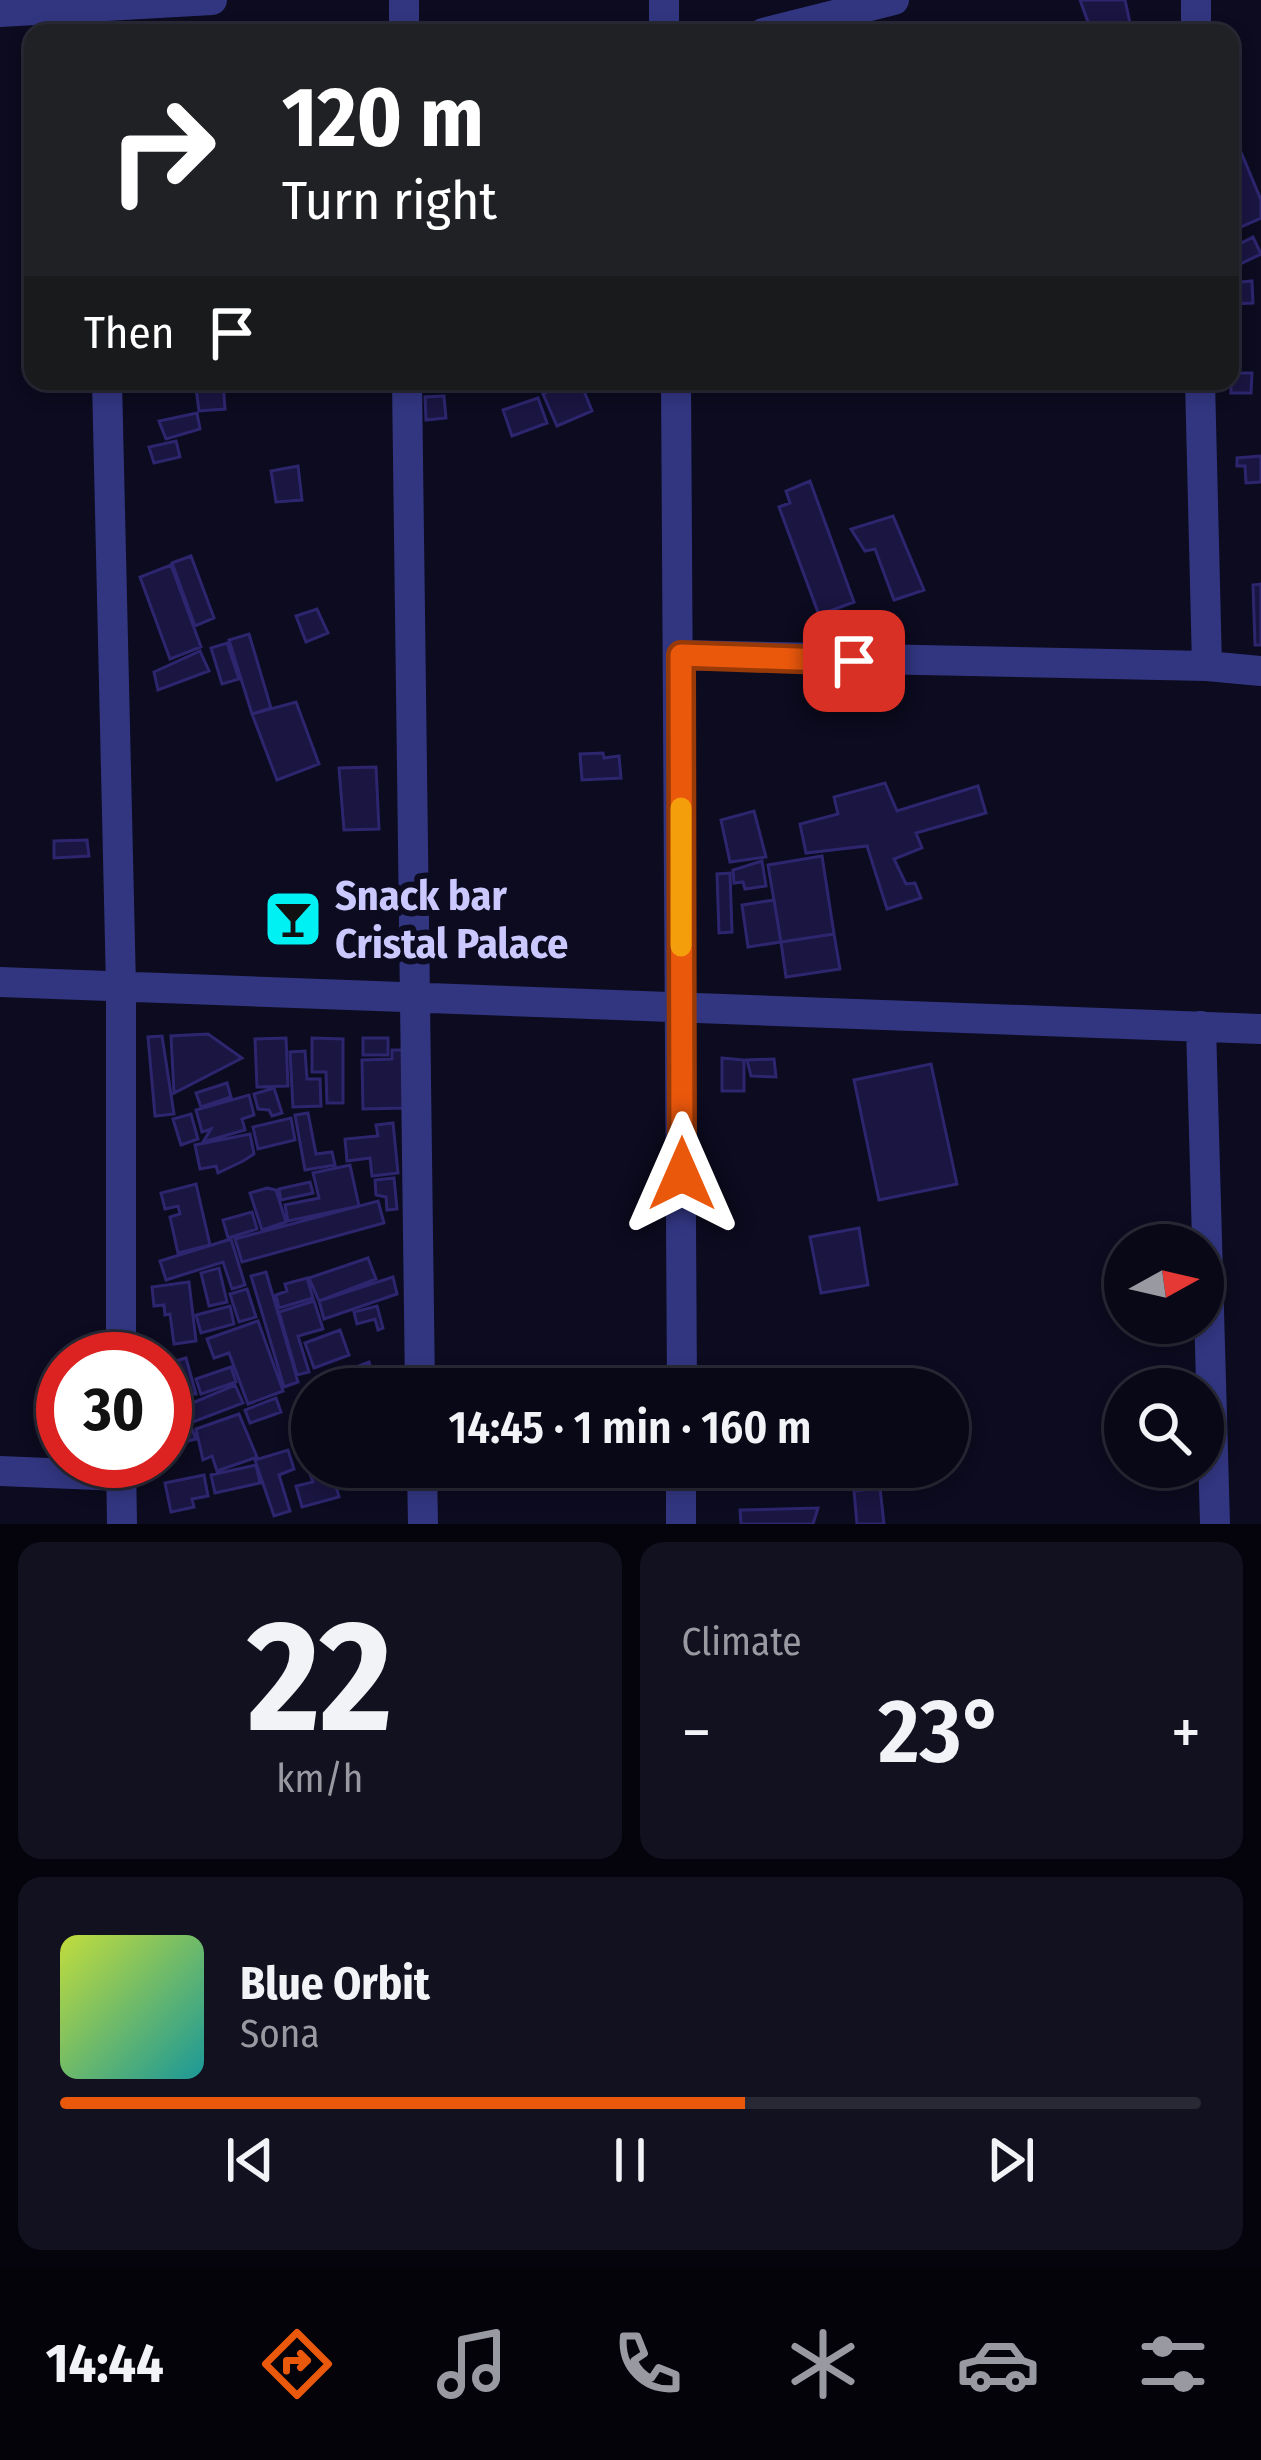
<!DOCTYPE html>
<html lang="en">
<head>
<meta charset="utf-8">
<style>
	:root { --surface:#090817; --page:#121120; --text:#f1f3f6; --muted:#999aa1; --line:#292936; --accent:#ea580c }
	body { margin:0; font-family:"Fira Sans Condensed",sans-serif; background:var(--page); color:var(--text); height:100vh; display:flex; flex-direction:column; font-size:45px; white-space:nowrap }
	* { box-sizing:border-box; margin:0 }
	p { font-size:39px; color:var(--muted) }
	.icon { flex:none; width:66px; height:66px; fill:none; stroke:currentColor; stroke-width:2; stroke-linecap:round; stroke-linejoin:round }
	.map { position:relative; height:1524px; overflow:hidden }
	.sheet { display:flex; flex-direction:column; gap:18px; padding:18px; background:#05040d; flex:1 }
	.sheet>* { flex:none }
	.guide { position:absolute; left:24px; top:24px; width:1215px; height:366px; border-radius:24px; box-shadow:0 6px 18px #0003,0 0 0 3px var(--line); background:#202124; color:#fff; overflow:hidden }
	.needle { width:78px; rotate:82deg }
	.fabs { position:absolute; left:1104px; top:1224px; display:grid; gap:24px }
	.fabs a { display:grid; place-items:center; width:120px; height:120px; border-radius:50%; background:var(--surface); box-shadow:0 6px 18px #0003,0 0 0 3px var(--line); font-size:60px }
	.speed { position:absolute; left:36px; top:1332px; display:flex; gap:24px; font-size:60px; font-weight:700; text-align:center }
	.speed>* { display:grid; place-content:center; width:156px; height:156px; border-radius:50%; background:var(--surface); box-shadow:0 6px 18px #0003,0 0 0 3px var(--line); line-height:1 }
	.speed .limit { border:18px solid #d22; background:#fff; color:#111 }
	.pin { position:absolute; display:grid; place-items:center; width:102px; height:102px; color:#fff; margin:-51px; border-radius:24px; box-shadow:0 6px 18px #0006 }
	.me { position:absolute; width:132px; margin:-66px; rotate:0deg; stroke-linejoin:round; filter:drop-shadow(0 0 9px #0008) }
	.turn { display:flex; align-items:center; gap:42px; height:252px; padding:0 60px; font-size:54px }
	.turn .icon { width:156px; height:156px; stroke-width:2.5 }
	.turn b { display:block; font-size:84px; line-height:102px }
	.then { display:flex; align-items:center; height:114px; padding:0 60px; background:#0003; gap:24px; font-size:45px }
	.big { font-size:90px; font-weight:600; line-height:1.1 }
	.sheet .tile { flex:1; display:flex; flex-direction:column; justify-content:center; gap:18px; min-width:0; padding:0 42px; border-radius:24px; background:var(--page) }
	.sheet .dial { align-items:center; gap:0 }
	.dial b { font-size:156px; line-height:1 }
	.song { display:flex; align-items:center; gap:36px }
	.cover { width:144px; height:144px; border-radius:18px; background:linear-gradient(135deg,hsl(70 70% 55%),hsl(180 70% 35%)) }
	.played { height:12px; border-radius:6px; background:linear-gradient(90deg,var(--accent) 60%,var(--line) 60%) }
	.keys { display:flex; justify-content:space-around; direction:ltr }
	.heat { display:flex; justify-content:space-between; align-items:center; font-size:66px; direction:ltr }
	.sheet .tiles { flex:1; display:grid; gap:18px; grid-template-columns:1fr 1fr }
	.tile:last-child { grid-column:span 2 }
	.trip { position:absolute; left:291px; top:1368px; width:678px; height:120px; border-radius:60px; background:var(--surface); box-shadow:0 6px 18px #0003,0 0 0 3px var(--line); font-weight:600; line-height:120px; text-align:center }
	.dock { display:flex; height:192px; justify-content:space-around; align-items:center; background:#040309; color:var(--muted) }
	.dock .icon { width:84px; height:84px }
	.dock .current { color:var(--accent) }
	.dock b { font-size:54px; color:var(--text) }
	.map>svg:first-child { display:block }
	.building { fill:#1a1541; stroke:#2d266f; stroke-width:3 }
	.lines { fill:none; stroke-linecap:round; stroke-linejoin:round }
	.minor { stroke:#323681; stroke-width:30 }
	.route-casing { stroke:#983908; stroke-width:30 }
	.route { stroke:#ea580c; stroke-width:21 }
	.slow { stroke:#f59e0b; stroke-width:21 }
	.labels { text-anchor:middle; stroke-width:12; stroke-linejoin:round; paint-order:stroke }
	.poi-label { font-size:42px; font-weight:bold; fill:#cac8ff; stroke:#0c0b1f; text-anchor:start }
</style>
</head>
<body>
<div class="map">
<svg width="1261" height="1524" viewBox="0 0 1261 1524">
	<rect width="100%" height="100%" fill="#0c0b1f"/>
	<!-- building -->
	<path class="building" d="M1080 0H1125L1132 32 1160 33H1092Z
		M1241 152 1261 200V218L1234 230 1230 156Z
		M1253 237 1261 254 1238 265 1230 249Z
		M1252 281 1253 303 1230 304V283Z
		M1231 373H1252L1251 393H1231Z
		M195 381H223L225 409 199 411Z
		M572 381H580L592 411 557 426 543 394Z
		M444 396 446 418 426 420 425 397Z
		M538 398 547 423 512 436 503 410Z
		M197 413 200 429 166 439 159 421Z
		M176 441 180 457 154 463 149 447Z
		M1261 456V482L1246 483 1245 466H1237V458Z
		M298 466 302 500 276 502 271 471Z
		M810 481 854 602 819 615 779 507 790 503 786 491Z
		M893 516 924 590 894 600 875 549 865 551 851 529Z
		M191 556 214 618 195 626 172 563Z
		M171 565 201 647 170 659 140 577Z
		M1261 584V645H1255L1253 585Z
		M317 609 328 633 306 642 296 616Z
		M249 634 271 708 252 714 229 640Z
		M227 643 239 679 222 684 211 648Z
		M200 651 209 671 158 690 154 672Z
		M296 702 319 764 277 780 252 714Z
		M603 753 604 758 619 756 621 778 582 780 580 754Z
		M376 767 379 829 344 830 339 768Z
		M885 783 897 811 978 786 986 813 916 833 922 848 894 859 906 884 915 883 921 898 887 909 867 846 806 853 800 824 838 814 834 797Z
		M754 811 766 857 730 862 721 820Z
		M87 840 89 856 54 858V841Z
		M822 856 834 934 781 942 768 865Z
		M762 861 766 886 745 889 743 882 734 883 733 870Z
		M730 873 732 932 719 933 717 874Z
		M774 900 781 942 748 947 742 905Z
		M834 934 840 969 786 977 781 942Z
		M208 1034 242 1058 174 1093 171 1036Z
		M162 1036 174 1114 155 1116 148 1037Z
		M286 1038 288 1086 257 1087 255 1039Z
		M312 1038 343 1039V1103H327L326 1072H312Z
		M363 1038H388V1055H363Z
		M392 1050H405L406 1108 363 1109 362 1060 392 1059Z
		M305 1051 307 1079H320L321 1106 293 1107 290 1052Z
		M722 1058 744 1060V1091H722Z
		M774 1059 776 1077 751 1076 747 1060Z
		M931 1064 957 1184 879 1200 854 1080Z
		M227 1083 231 1097 201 1107 196 1093Z
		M274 1088 282 1113 272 1116 269 1110 258 1109 254 1094Z
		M249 1095 254 1115 242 1119 245 1130 203 1142 211 1129 202 1132 196 1110Z
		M308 1113 316 1154 332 1152 335 1165 305 1170 295 1115Z
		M191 1114 198 1139 181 1145 173 1119Z
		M291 1118 295 1140 258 1149 253 1127Z
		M393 1123 398 1173 372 1176 370 1158 347 1161 345 1139 378 1136 376 1125Z
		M250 1134 254 1154 243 1161 218 1173 216 1166 200 1169 195 1145Z
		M350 1165 359 1206 288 1221 285 1205 319 1198 313 1173Z
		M394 1178 397 1209 387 1210 386 1197 376 1195 375 1180Z
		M310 1182 313 1193 281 1200 279 1189Z
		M196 1184 210 1245 178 1253 170 1217 180 1214 178 1206 165 1209 161 1193Z
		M267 1188 276 1190 286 1222 262 1230 250 1193Z
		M378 1201 384 1223 242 1262 235 1239Z
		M252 1212 257 1229 228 1238 223 1220Z
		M859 1228 868 1285 821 1293 810 1237Z
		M231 1239 245 1285 232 1289 223 1262 166 1280 160 1261Z
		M368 1258 376 1279 319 1301 309 1278Z
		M219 1268 227 1302 209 1306 201 1273Z
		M266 1272 298 1382 284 1387 251 1276Z
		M393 1277 397 1294 324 1319 319 1301Z
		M307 1278 313 1298 279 1308 276 1295 287 1291 285 1284Z
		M189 1282 196 1341 174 1344 170 1314 165 1315 164 1305 154 1306 152 1287Z
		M247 1289 256 1317 239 1322 230 1294Z
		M314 1301 323 1329 298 1336 309 1372 297 1375 279 1312Z
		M230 1306 234 1324 201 1333 196 1315Z
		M377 1306 383 1328 378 1330 375 1319 357 1324 354 1312Z
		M258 1321 283 1391 248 1404 229 1353 214 1358 207 1339Z
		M340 1330 349 1355 314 1368 305 1343Z
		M186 1358 196 1394H184L166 1364Z
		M369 1362 377 1389H362L356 1367Z
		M231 1367 236 1382 201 1394 196 1379Z
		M235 1385 243 1403 193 1422 183 1407Z
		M276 1398 281 1412 250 1423 245 1410Z
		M183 1407 196 1439 184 1442 174 1433 165 1435V1411Z
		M239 1414 257 1457 217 1471 212 1456 203 1460 196 1429Z
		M288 1450 294 1469 279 1475 290 1511 274 1516 255 1460Z
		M256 1465 260 1483 215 1493 211 1475Z
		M345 1467H375L373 1487 353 1488Z
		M331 1468 339 1497 302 1507 296 1486 313 1482 310 1474Z
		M204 1475 208 1496 192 1499 194 1507 171 1512 165 1483Z
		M880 1488 884 1524H857L854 1491Z
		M818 1508 813 1524H741L740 1510Z"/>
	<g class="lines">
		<!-- minor -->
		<path class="minor" d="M404 0V33
			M664 0V33
			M1196 0V33
			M0 12 212 0
			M763 33 894 0
			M107 381 121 987V1359
			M407 381 420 1389
			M676 381 682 1389
			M681 655 1207 666 1200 381
			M1207 666 1261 671
			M0 982 1261 1029
			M1201 1026 1215 1524
			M121 1461 122 1524
			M422 1467 423 1524
			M0 1471 121 1476
			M681 1524V1467"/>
	</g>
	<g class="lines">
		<!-- route casing -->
		<g class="route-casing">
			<path id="route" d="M682 1174 681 655 854 661"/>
		</g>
		<!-- route -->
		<use href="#route" class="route"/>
		<!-- slow -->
		<path class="slow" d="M681 808V946"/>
	</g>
	<!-- icons -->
	<defs>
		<g id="bar-square" transform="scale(3)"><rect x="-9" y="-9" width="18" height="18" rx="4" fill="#00f1f3" stroke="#0c0b1f"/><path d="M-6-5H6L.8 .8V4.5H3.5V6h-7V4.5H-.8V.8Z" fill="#111"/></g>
	</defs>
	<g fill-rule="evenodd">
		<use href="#bar-square" x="293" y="919"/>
	</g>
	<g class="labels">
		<!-- poi labels -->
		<g class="poi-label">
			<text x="335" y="910">Snack bar<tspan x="335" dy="48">Cristal Palace</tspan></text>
		</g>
	</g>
</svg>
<div class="fabs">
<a><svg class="needle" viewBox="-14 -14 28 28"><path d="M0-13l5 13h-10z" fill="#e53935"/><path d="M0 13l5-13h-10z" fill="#999aa1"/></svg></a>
<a><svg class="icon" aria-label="search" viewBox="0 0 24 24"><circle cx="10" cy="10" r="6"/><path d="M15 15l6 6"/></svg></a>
</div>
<div class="speed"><div class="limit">30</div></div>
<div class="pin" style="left:854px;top:661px;background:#d93025"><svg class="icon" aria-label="arrive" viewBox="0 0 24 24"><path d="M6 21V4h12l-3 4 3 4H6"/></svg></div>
<svg class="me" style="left:682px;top:1174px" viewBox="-20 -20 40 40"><path d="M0-17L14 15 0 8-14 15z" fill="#ea580c" stroke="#fff" stroke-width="4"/></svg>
<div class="trip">14:45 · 1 min · 160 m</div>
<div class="guide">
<div class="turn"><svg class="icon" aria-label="right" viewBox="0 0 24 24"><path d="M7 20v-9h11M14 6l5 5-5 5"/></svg><div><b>120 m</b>Turn right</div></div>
<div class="then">Then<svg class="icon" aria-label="arrive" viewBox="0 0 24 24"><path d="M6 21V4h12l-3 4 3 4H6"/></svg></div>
</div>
</div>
<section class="sheet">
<div class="tiles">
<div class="tile dial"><b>22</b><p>km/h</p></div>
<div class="tile"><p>Climate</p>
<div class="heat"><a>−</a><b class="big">23°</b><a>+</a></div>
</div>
<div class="tile">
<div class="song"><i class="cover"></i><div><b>Blue Orbit</b><p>Sona</p></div></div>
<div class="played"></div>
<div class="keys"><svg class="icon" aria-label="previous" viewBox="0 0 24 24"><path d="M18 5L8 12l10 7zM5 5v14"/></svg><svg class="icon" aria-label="pause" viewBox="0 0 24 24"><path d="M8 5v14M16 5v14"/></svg><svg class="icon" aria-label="next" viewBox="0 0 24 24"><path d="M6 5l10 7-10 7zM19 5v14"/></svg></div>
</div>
</div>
</section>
<nav class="dock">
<b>14:44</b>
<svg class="icon current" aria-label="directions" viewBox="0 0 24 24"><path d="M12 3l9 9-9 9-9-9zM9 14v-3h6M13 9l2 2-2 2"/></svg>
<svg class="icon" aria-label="music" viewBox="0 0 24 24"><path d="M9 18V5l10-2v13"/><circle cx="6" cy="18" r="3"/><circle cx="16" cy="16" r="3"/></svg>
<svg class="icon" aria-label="phone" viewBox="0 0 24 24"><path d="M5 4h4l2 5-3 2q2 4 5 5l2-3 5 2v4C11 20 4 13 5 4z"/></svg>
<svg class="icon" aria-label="climate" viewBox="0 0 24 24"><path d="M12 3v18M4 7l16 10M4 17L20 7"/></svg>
<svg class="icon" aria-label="car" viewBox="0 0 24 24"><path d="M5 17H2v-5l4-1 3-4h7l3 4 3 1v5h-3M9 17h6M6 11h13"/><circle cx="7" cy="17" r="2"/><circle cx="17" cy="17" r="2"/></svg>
<svg class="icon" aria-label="filters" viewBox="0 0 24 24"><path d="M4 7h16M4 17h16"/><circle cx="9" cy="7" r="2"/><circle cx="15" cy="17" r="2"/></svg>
</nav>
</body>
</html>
